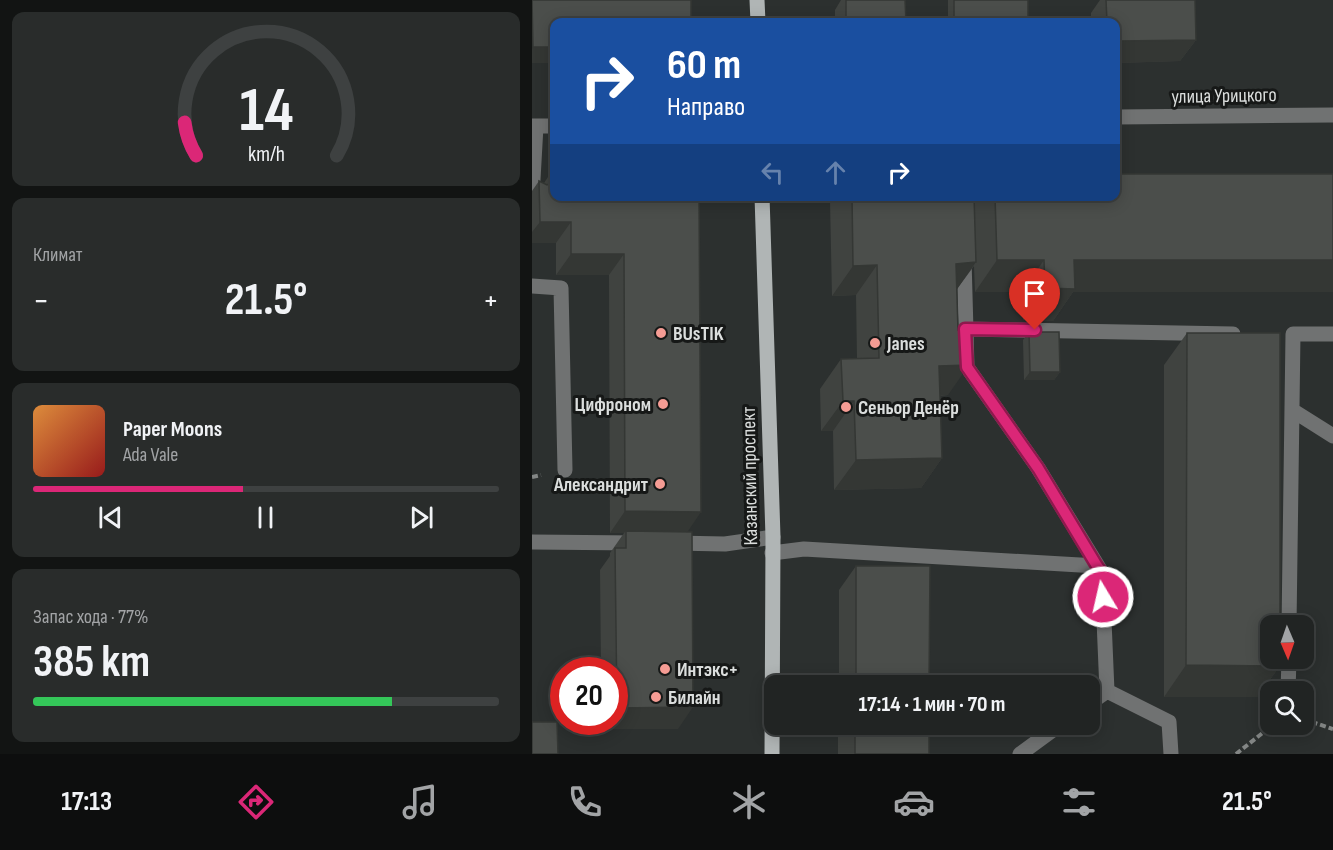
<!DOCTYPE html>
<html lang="ru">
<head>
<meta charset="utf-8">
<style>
	:root { --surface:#212423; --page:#292c2b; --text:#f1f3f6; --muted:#a2a4a6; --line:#3e4141; --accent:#db2777 }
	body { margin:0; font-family:"Sofia Sans Condensed",sans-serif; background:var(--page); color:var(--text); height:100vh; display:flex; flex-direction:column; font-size:22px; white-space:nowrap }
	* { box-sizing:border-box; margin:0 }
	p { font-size:20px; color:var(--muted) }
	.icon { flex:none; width:33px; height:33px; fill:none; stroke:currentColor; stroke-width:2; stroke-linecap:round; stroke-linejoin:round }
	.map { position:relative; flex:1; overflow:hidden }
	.drawer { display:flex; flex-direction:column; gap:12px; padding:12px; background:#121413; width:532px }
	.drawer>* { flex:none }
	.banner { position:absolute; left:18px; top:18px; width:570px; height:183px; border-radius:12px; box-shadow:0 3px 15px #0003,0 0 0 2px var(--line); background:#1a4fa0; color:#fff; overflow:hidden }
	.needle { width:39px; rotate:178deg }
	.buttons { position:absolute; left:728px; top:615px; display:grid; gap:12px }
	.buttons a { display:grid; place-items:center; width:54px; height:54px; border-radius:12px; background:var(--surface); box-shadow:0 3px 15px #0003,0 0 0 2px var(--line); font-size:30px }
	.speed { position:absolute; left:18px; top:657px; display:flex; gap:12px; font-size:30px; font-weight:700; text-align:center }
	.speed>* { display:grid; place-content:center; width:78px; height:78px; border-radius:50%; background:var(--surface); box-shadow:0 3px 15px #0003,0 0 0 2px var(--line); line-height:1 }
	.speed .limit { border:9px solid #d22; background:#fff; color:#111 }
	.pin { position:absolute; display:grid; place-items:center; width:51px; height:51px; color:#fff; margin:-62px -26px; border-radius:50% 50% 50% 0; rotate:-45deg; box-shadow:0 0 6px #0007 }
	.pin .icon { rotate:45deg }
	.me { position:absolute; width:66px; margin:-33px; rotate:351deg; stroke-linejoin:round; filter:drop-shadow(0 0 4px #0008) }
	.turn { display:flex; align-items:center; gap:21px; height:126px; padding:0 18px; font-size:27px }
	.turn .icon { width:78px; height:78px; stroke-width:2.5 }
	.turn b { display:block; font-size:42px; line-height:51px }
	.lanes { display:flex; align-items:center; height:57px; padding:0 18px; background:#0003; justify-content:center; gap:30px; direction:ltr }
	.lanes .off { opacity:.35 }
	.big { font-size:45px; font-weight:700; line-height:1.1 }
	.drawer .card { flex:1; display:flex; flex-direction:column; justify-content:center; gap:9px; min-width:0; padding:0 21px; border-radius:12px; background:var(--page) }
	.drawer .dial { align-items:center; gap:0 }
	.dial svg { height:156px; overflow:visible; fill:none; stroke:var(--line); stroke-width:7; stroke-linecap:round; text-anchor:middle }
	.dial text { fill:var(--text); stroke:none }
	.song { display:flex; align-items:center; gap:18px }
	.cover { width:72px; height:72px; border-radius:9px; background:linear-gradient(135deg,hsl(30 70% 55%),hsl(0 70% 35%)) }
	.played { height:6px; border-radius:3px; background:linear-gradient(90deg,var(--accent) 45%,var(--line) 45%) }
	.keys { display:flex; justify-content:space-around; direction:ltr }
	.heat { display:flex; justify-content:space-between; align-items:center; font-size:33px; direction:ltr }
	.charge { height:9px; border-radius:4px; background:linear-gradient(90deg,#34c759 77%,var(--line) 0) }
	.trip { position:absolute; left:232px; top:675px; width:336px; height:60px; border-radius:12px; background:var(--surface); box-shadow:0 3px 15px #0003,0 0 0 2px var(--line); font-weight:700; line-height:60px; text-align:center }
	.dock { display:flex; height:96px; justify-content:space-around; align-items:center; background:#0d0e0e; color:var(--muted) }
	.dock .icon { width:42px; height:42px }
	.dock .current { color:var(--accent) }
	.dock b { font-size:27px; color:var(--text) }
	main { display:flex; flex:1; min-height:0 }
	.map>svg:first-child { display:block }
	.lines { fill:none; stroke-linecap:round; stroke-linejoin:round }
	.path { stroke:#838685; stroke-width:4; stroke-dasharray:6 3; stroke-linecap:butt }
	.minor { stroke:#707272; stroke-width:15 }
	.major { stroke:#b0b5b5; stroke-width:15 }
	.wall { fill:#404340 }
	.shaded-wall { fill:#343734 }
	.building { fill:#4b4e4b; stroke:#343734; stroke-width:1.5 }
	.route-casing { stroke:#8e194d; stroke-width:15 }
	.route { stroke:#db2777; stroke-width:10 }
	.poi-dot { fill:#f59c94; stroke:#161817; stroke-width:2 }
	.labels { text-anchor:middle; stroke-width:6; stroke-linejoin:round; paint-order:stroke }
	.street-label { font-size:20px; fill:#dbdedd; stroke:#161817 }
	.poi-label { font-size:20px; font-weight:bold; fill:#dbdedd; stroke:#161817; text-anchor:start }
</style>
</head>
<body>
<main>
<section class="drawer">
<div class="card dial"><svg viewBox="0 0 100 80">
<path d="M14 69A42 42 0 1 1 86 69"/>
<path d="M14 69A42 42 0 0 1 8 52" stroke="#db2777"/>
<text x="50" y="56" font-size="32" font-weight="700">14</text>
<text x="50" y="72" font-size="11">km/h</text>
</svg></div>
<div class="card"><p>Климат</p>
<div class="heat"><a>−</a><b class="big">21.5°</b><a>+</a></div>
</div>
<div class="card">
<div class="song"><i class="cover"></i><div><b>Paper Moons</b><p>Ada Vale</p></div></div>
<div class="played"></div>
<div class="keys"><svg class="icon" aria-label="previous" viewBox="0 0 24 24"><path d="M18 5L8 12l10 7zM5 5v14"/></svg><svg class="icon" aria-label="pause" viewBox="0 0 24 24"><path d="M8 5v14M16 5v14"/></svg><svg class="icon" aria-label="next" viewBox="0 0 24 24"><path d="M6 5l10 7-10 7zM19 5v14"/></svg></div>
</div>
<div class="card"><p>Запас хода · 77%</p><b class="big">385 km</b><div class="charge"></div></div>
</section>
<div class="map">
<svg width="801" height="754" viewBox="0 0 801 754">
	<rect width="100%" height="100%" fill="#2c302f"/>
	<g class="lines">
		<!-- path -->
		<path class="path" d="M0 477 9 475
			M771 719 801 729
			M704 754 742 724"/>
		<!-- minor -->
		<path class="minor" d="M584 117 801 115
			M0 126H22
			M0 197 4 126
			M432 259 435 367 506 468 570 573 575 691 558 703
			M0 286 29 288 33 470
			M433 329 701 334
			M760 410 801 436
			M0 542 105 543
			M141 543 193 544 241 537
			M240 553 272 549 565 566
			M757 626 761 334H801
			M575 691 637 722 639 754
			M756 692 757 658
			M488 754 529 724"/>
		<!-- major -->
		<path class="major" d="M225 0 226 22
			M230 196 241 537 240 754"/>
	</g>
	<!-- wall -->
	<path class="wall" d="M309 0H373L374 22H303V10Z
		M416 0H496V22H416Z
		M568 0H663L664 40 648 61 584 63V22H559V13Z
		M22 168V196H167L155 532 146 729H70V722H82V670H69L68 570 78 556V553L92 533H78L77 275H24V243H0V191L7 181 12 183Z
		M801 174V292H541L521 321 491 320 490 292H443L442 266 425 289 416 395 408 396 410 458 389 488 302 490 301 431H289L288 389 309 359H325L324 295 300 296 298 201 302 196H442V203L447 196H463Z
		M497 332 528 372 522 380H492L491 340Z
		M655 333 748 666 725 697H632V365Z
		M324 566 397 686H307V590Z
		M306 724H397V754H306Z"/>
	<!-- shaded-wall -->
	<path class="shaded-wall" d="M664 40 648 61 584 63V46L587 41Z
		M1 47H22V63H0V49Z
		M8 222H39L24 243H0V232Z
		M39 254H92L77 275H24Z
		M465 260H512L490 292H443Z
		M542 260H801V292H541L521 321 491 320 513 288Z
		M444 262 423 292 424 264Z
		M345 265 324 295 300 296 321 266Z
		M437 365 416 395 386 397 407 366Z
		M498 372H528L522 380H492Z
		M311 401H322L301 431H289Z
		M410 458 389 488 302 490 324 460Z
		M93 511 169 512 154 534 94 531 92 533H78Z
		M654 665 748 666 725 697H632Z
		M161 707 146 729H70L75 722H82V711L85 708Z"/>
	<!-- building -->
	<path class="building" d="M0 0H159V22H22V47H1Z
		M314 0H373L374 22H314Z
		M422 0H496V22H422Z
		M574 0H663L664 40 587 41V31H584V22H575Z
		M584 174H801V260H542L543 289 513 288 512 260H465L463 196H584Z
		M7 181 15 185 22 181V196H167L169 512 93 511 92 254H39V222H8Z
		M320 196H442L444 262 424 264 426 330H436L437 365 407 366 410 458 324 460 322 401H311L309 359 347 358 345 265 321 266Z
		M497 332H527L528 372H498Z
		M655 333H748V626H738V658H748V666L654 665Z
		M94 531 160 532 161 707 85 708 83 548H94Z
		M324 566H398L397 686H324Z
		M0 722H25L26 754H0Z
		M323 724H397V754H323Z"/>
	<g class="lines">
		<!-- route casing -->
		<g class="route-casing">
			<path id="route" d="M503 330 433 329 435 367 506 468 565 566 570 573 571 597"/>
		</g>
		<!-- route -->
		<use href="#route" class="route"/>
	</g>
	<!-- markers -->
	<g class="poi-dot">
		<circle cx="129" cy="333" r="6"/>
		<circle cx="343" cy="343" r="6"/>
		<circle cx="131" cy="404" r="6"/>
		<circle cx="314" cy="407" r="6"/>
		<circle cx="128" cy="484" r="6"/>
		<circle cx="133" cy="669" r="6"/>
		<circle cx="124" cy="697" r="6"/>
	</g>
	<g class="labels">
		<!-- street labels -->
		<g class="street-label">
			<text transform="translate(692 95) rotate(-1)" y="7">улица Урицкого</text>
			<text transform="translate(217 476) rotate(-91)" y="7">Казанский проспект</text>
		</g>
		<!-- poi labels -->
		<g class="poi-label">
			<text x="141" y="340">BUsTIK</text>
			<text x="355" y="350">Janes</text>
			<text x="119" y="411" text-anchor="end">Цифроном</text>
			<text x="326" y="414">Сеньор Денёр</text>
			<text x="116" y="491" text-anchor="end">Александрит</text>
			<text x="145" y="676">Интэкс+</text>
			<text x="136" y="704">Билайн</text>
		</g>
	</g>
</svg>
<div class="buttons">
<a><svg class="needle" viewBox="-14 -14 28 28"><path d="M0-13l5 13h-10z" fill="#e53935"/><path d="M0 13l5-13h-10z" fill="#a2a4a6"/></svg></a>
<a><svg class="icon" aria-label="search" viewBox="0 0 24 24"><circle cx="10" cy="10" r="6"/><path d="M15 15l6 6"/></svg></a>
</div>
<div class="speed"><div class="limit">20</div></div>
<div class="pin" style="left:503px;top:330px;background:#d93025"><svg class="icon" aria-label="arrive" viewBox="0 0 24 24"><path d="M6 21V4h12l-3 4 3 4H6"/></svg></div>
<svg class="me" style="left:571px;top:597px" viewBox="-20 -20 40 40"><circle r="17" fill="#db2777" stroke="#fff" stroke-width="3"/><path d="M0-11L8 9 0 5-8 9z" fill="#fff"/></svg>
<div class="trip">17:14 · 1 мин · 70 m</div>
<div class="banner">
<div class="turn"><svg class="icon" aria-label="right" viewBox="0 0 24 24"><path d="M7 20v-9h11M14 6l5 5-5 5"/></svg><div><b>60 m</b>Направо</div></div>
<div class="lanes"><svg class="icon off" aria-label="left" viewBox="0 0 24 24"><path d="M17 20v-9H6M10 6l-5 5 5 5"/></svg><svg class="icon off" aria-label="ahead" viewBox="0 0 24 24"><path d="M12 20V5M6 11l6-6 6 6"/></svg><svg class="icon" aria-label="right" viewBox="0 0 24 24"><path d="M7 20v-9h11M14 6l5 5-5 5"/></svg></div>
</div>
</div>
</main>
<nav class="dock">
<b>17:13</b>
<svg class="icon current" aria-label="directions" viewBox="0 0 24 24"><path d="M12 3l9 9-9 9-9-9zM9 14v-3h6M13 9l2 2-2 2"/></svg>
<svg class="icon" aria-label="music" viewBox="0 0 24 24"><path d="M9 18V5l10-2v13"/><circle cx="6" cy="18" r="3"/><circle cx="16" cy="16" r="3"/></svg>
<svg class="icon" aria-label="phone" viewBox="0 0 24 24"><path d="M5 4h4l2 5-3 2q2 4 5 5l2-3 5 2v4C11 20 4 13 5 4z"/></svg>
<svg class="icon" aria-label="climate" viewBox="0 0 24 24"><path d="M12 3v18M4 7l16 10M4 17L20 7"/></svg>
<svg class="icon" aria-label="car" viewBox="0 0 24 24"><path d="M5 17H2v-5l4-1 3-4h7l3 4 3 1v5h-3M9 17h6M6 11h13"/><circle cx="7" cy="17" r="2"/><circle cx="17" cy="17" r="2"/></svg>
<svg class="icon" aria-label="filters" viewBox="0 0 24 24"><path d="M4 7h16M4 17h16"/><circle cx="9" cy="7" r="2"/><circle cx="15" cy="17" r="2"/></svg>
<b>21.5°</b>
</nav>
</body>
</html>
